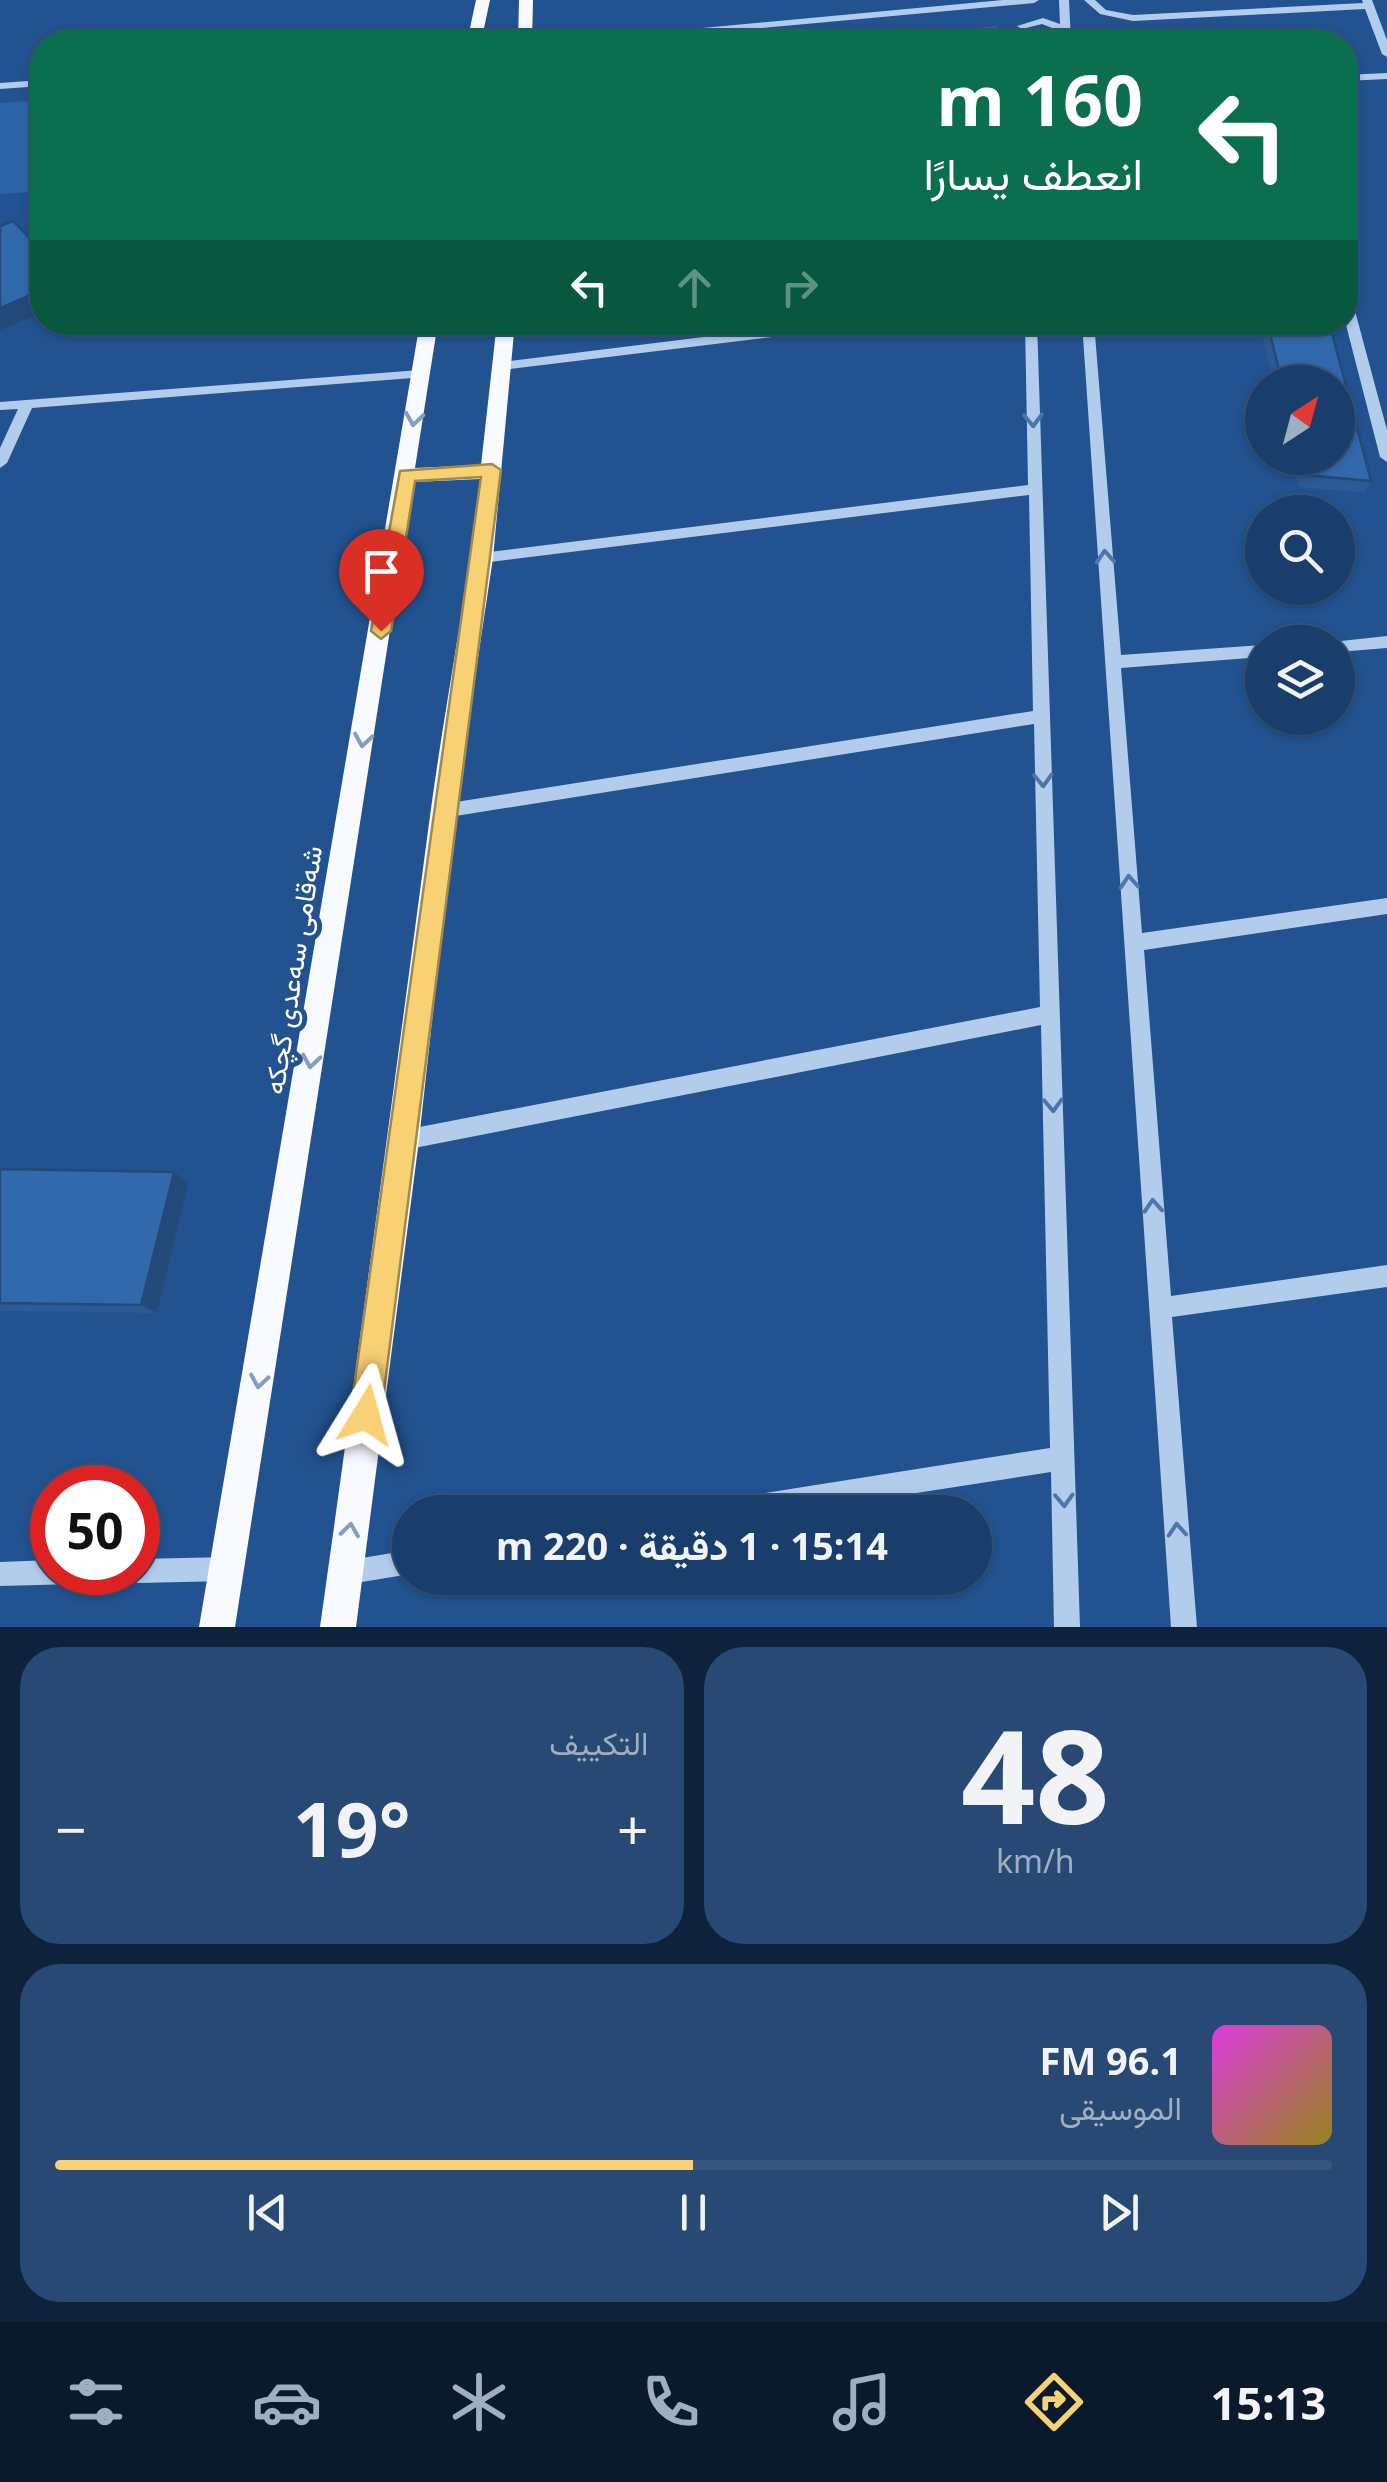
<!DOCTYPE html>
<html lang="ar">
<head>
<meta charset="utf-8">
<style>
	:root { --surface:#1a3e6b; --page:#274973; --text:#f1f3f6; --muted:#9faec1; --line:#38577e; --accent:#f8d174 }
	body { margin:0; font-family:"Noto Sans",Vazirmatn,sans-serif; background:var(--page); color:var(--text); direction:rtl; height:100vh; display:flex; flex-direction:column; font-size:38px; white-space:nowrap }
	* { box-sizing:border-box; margin:0 }
	p { font-size:32px; color:var(--muted) }
	.icon { flex:none; width:55px; height:55px; fill:none; stroke:currentColor; stroke-width:2; stroke-linecap:round; stroke-linejoin:round }
	.map { position:relative; height:1627px; overflow:hidden; direction:ltr }
	.panel { display:flex; flex-direction:column; gap:20px; padding:20px; background:#0e223b; flex:1 }
	.panel>* { flex:none }
	.guide { position:absolute; left:30px; top:30px; width:1328px; height:305px; border-radius:40px; box-shadow:0 2px 8px #0004,0 0 0 2px var(--line); direction:rtl; background:#0b6e4f; color:#fff; overflow:hidden }
	.needle { width:65px; rotate:36deg }
	.fabs { position:absolute; left:1245px; top:365px; display:grid; gap:20px }
	.fabs a { display:grid; place-items:center; width:110px; height:110px; border-radius:50%; background:var(--surface); box-shadow:0 2px 8px #0004,0 0 0 2px var(--line); font-size:50px }
	.speed { position:absolute; left:30px; top:1465px; display:flex; gap:20px; font-size:50px; font-weight:700; text-align:center }
	.speed>* { display:grid; place-content:center; width:130px; height:130px; border-radius:50%; background:var(--surface); box-shadow:0 2px 8px #0004,0 0 0 2px var(--line); line-height:1 }
	.speed .limit { border:15px solid #d22; background:#fff; color:#111 }
	.pin { position:absolute; display:grid; place-items:center; width:85px; height:85px; color:#fff; margin:-102px -42px; border-radius:50% 50% 50% 0; rotate:-45deg; box-shadow:0 0 10px #0007 }
	.pin .icon { rotate:45deg }
	.me { position:absolute; width:110px; margin:-55px; rotate:8deg; stroke-linejoin:round; filter:drop-shadow(0 0 8px #0008) }
	.turn { display:flex; align-items:center; gap:35px; height:210px; padding:0 50px; font-size:45px }
	.turn .icon { width:130px; height:130px; stroke-width:2.5 }
	.turn b { display:block; font-size:70px; line-height:85px }
	.lanes { display:flex; align-items:center; height:95px; padding:0 50px; background:#0003; justify-content:center; gap:50px; direction:ltr }
	.lanes .off { opacity:.35 }
	.big { font-size:75px; font-weight:700; line-height:1.1 }
	.panel .card { flex:1; display:flex; flex-direction:column; justify-content:center; gap:15px; min-width:0; padding:0 35px; border-radius:40px; background:var(--page) }
	.panel .dial { align-items:center; gap:0 }
	.dial b { font-size:130px; line-height:1 }
	.song { display:flex; align-items:center; gap:30px }
	.cover { width:120px; height:120px; border-radius:15px; background:linear-gradient(135deg,hsl(300 70% 55%),hsl(50 70% 35%)) }
	.played { height:10px; border-radius:5px; background:linear-gradient(90deg,var(--accent) 50%,var(--line) 50%) }
	.keys { display:flex; justify-content:space-around; direction:ltr }
	.heat { display:flex; justify-content:space-between; align-items:center; font-size:55px; direction:ltr }
	.panel .tiles { flex:1; display:grid; gap:20px; grid-template-columns:1fr 1fr }
	.card:last-child { grid-column:span 2 }
	.trip { position:absolute; left:392px; top:1495px; width:600px; height:100px; border-radius:50px; background:var(--surface); box-shadow:0 2px 8px #0004,0 0 0 2px var(--line); font-weight:700; line-height:100px; text-align:center; direction:rtl }
	.tab-bar { display:flex; height:160px; justify-content:space-around; align-items:center; background:#0a192b; color:var(--muted) }
	.tab-bar .icon { width:70px; height:70px }
	.tab-bar .selected { color:var(--accent) }
	.tab-bar b { font-size:45px; color:var(--text) }
	.map>svg:first-child { display:block }
	.green { fill:#2c64a7 }
	.lines { fill:none; stroke-linecap:round; stroke-linejoin:round }
	.minor { fill:#b2ccec; fill-rule:evenodd }
	.major { fill:#f7faff; fill-rule:evenodd }
	.wall { fill:#2b5a94 }
	.shaded-wall { fill:#234a78 }
	.building { fill:#3269ac; stroke:#234a78; stroke-width:2.5 }
	.oneway { stroke:#829ec1 }
	.oneway2 { stroke:#4d77ab }
	.route { fill:#f8d174; stroke:#a1884b; stroke-width:2.5 }
	.labels { text-anchor:middle; stroke-width:10; stroke-linejoin:round; paint-order:stroke }
	.street-label { font-size:28px; fill:#fff; stroke:#22528f }
</style>
</head>
<body>
<div class="map">
<svg width="1387" height="1627" viewBox="0 0 1387 1627">
	<rect width="100%" height="100%" fill="#22528f"/>
	<!-- green -->
	<path class="green" d="M997 26 1000 42H819Z
		M42 100V191L0 194V103Z"/>
	<g class="lines">
		<!-- minor -->
		<path class="minor" d="M1003 0H1039L1034 3 611 42H579L584 39Z
			M1059 0H1069L1071 42H1061L1060 31 1042 24 1022 29 1017 26 1043 18 1060 24Z
			M1084 0H1095L1106 10 1133 15 1363 3 1362 0H1372L1387 40V57L1382 54 1365 9 1133 21 1100 14Z
			M1387 73V79L1345 81V75Z
			M42 80V86L0 89V83Z
			M1345 292 1351 296 1387 430V462L1380 457 1345 321Z
			M825 322H868L862 326 502 370 495 366 502 362Z
			M1025 322H1037L1080 1627H1054L1051 1472 794 1512H709L712 1503 721 1500 1050 1448 1041 1025 404 1150 397 1147 394 1140 397 1133 404 1130 1040 1007 1034 724 443 818 437 816 434 811 437 806 443 804 1033 711 1029 495 482 563 474 558 482 553 1028 485Z
			M1082 322H1094L1121 655 1262 645V657L1121 668 1142 933 1387 898V914L1144 950 1171 1296 1387 1265V1287L1172 1317 1197 1627H1171Z
			M420 370 425 371V377L32 408 7 463 0 468V448L18 409 0 410V402Z
			M1387 636V648L1338 652V642H1332Z
			M410 1550V1574L344 1585 335 1582 332 1573 335 1564 344 1561Z
			M228 1557 237 1560 240 1569 237 1578 228 1581 138 1583 129 1580 126 1572H138V1559Z
			M52 1560V1572H88L85 1581 76 1584 0 1586V1562Z"/>
		<!-- major -->
		<path class="major" d="M476 0H490L481 42H467Z
			M519 0H533L532 42H518Z
			M420 322H438L415 468 481 465 497 322H515L493 558 455 811 419 1140 356 1627H320C358 1357 394 1086 430 816 445 703 468 592 480 479L413 482 235 1627H199Z"/>
	</g>
	<!-- wall -->
	<path class="wall" d="M1259 322H1329L1371 481 1364 493 1299 487 1292 458H1338V382H1273Z
		M0 1169 188 1183 157 1313 0 1311Z"/>
	<!-- shaded-wall -->
	<path class="shaded-wall" d="M42 290V313L0 330V308Z
		M174 1172 188 1183 157 1313 141 1305Z"/>
	<!-- building -->
	<path class="building" d="M13 221 42 251V290L0 308V226Z
		M1267 322H1329L1371 481 1306 475 1301 458H1338V382H1282Z
		M0 1169 174 1172 141 1305 0 1303Z"/>
	<!-- one-way arrows -->
	<defs><path id="oneway-chevron" d="M-2-3.5L2.5 0L-2 3.5" fill="none" stroke-width="1.6" stroke-linecap="round" stroke-linejoin="round" transform="scale(2.5)"/></defs>
	<g class="oneway">
		<use href="#oneway-chevron" transform="translate(414 419) rotate(98)"/>
		<use href="#oneway-chevron" transform="translate(363 740) rotate(99)"/>
		<use href="#oneway-chevron" transform="translate(311 1061) rotate(99)"/>
		<use href="#oneway-chevron" transform="translate(259 1381) rotate(99)"/>
		<use href="#oneway-chevron" transform="translate(350 1530) rotate(-82)"/>
	</g>
	<g class="oneway2">
		<use href="#oneway-chevron" transform="translate(1033 420) rotate(88)"/>
		<use href="#oneway-chevron" transform="translate(1105 557) rotate(-94)"/>
		<use href="#oneway-chevron" transform="translate(1043 780) rotate(88)"/>
		<use href="#oneway-chevron" transform="translate(1129 882) rotate(-94)"/>
		<use href="#oneway-chevron" transform="translate(1053 1105) rotate(88)"/>
		<use href="#oneway-chevron" transform="translate(1153 1206) rotate(-94)"/>
		<use href="#oneway-chevron" transform="translate(1064 1500) rotate(88)"/>
		<use href="#oneway-chevron" transform="translate(1177 1530) rotate(-94)"/>
	</g>
	<!-- route -->
	<path class="route" d="M492 464 501 470C458 785 423 1101 381 1415L376 1426 366 1430 355 1426 350 1415C396 1103 435 790 481 477L415 481 391 631 381 639 371 631 400 471Z"/>
	<g class="labels">
		<!-- street labels -->
		<g class="street-label">
			<text transform="translate(293 970) rotate(-81)" y="10">شەقامی سەعدی گچکە</text>
		</g>
	</g>
</svg>
<div class="fabs">
<a><svg class="needle" viewBox="-14 -14 28 28"><path d="M0-13l5 13h-10z" fill="#e53935"/><path d="M0 13l5-13h-10z" fill="#9faec1"/></svg></a>
<a><svg class="icon" aria-label="search" viewBox="0 0 24 24"><circle cx="10" cy="10" r="6"/><path d="M15 15l6 6"/></svg></a>
<a><svg class="icon" aria-label="layers" viewBox="0 0 24 24"><path d="M12 4l9 5-9 5-9-5zM3 14l9 5 9-5"/></svg></a>
</div>
<div class="speed"><div class="limit">50</div></div>
<div class="pin" style="left:381px;top:631px;background:#d93025"><svg class="icon" aria-label="arrive" viewBox="0 0 24 24"><path d="M6 21V4h12l-3 4 3 4H6"/></svg></div>
<svg class="me" style="left:366px;top:1415px" viewBox="-20 -20 40 40"><path d="M0-17L14 15 0 8-14 15z" fill="#f8d174" stroke="#fff" stroke-width="4"/></svg>
<div class="trip">15:14 · 1 دقيقة · 220 m</div>
<div class="guide">
<div class="turn"><svg class="icon" aria-label="left" viewBox="0 0 24 24"><path d="M17 20v-9H6M10 6l-5 5 5 5"/></svg><div><b>160 m</b>انعطف يسارًا</div></div>
<div class="lanes"><svg class="icon" aria-label="left" viewBox="0 0 24 24"><path d="M17 20v-9H6M10 6l-5 5 5 5"/></svg><svg class="icon off" aria-label="ahead" viewBox="0 0 24 24"><path d="M12 20V5M6 11l6-6 6 6"/></svg><svg class="icon off" aria-label="right" viewBox="0 0 24 24"><path d="M7 20v-9h11M14 6l5 5-5 5"/></svg></div>
</div>
</div>
<section class="panel">
<div class="tiles">
<div class="card dial"><b>48</b><p>km/h</p></div>
<div class="card"><p>التكييف</p>
<div class="heat"><a>−</a><b class="big">19°</b><a>+</a></div>
</div>
<div class="card">
<div class="song"><i class="cover"></i><div><b>96.1 FM</b><p>الموسيقى</p></div></div>
<div class="played"></div>
<div class="keys"><svg class="icon" aria-label="previous" viewBox="0 0 24 24"><path d="M18 5L8 12l10 7zM5 5v14"/></svg><svg class="icon" aria-label="pause" viewBox="0 0 24 24"><path d="M8 5v14M16 5v14"/></svg><svg class="icon" aria-label="next" viewBox="0 0 24 24"><path d="M6 5l10 7-10 7zM19 5v14"/></svg></div>
</div>
</div>
</section>
<nav class="tab-bar">
<b>15:13</b>
<svg class="icon selected" aria-label="directions" viewBox="0 0 24 24"><path d="M12 3l9 9-9 9-9-9zM9 14v-3h6M13 9l2 2-2 2"/></svg>
<svg class="icon" aria-label="music" viewBox="0 0 24 24"><path d="M9 18V5l10-2v13"/><circle cx="6" cy="18" r="3"/><circle cx="16" cy="16" r="3"/></svg>
<svg class="icon" aria-label="phone" viewBox="0 0 24 24"><path d="M5 4h4l2 5-3 2q2 4 5 5l2-3 5 2v4C11 20 4 13 5 4z"/></svg>
<svg class="icon" aria-label="climate" viewBox="0 0 24 24"><path d="M12 3v18M4 7l16 10M4 17L20 7"/></svg>
<svg class="icon" aria-label="car" viewBox="0 0 24 24"><path d="M5 17H2v-5l4-1 3-4h7l3 4 3 1v5h-3M9 17h6M6 11h13"/><circle cx="7" cy="17" r="2"/><circle cx="17" cy="17" r="2"/></svg>
<svg class="icon" aria-label="filters" viewBox="0 0 24 24"><path d="M4 7h16M4 17h16"/><circle cx="9" cy="7" r="2"/><circle cx="15" cy="17" r="2"/></svg>
</nav>
</body>
</html>
